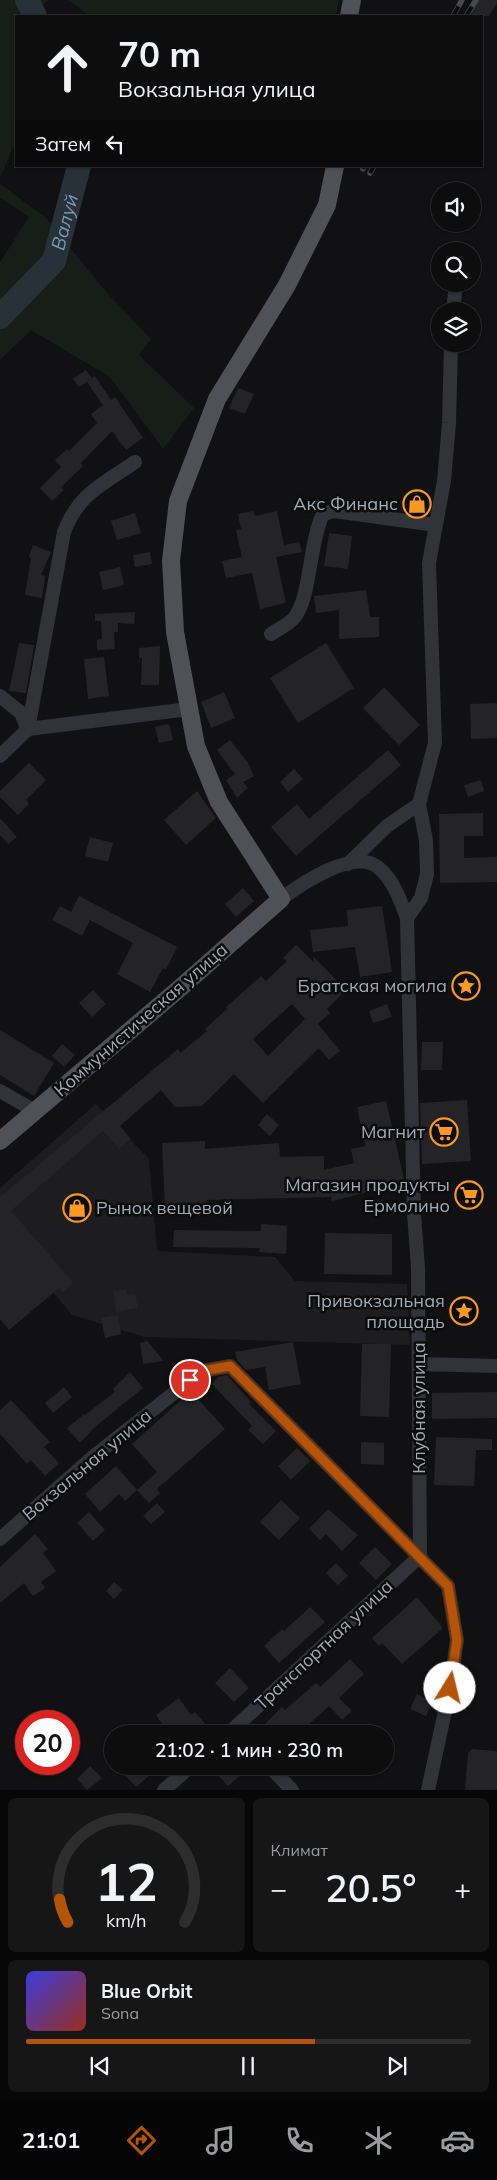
<!DOCTYPE html>
<html lang="ru">
<head>
<meta charset="utf-8">
<style>
	:root { --surface:#0d0d0e; --page:#161617; --text:#f1f3f6; --muted:#9a9c9e; --line:#2d2d2e; --accent:#b45309 }
	body { margin:0; font-family:Mulish,sans-serif; background:var(--page); color:var(--text); height:100vh; display:flex; flex-direction:column; font-size:19px; white-space:nowrap }
	* { box-sizing:border-box; margin:0 }
	p { font-size:16px; color:var(--muted) }
	.icon { flex:none; width:28px; height:28px; fill:none; stroke:currentColor; stroke-width:2; stroke-linecap:round; stroke-linejoin:round }
	.map { position:relative; height:1790px; overflow:hidden }
	.panel { display:flex; flex-direction:column; gap:8px; padding:8px; background:#070708; flex:1 }
	.panel>* { flex:none }
	.banner { position:absolute; left:15px; top:15px; width:468px; height:152px; border-radius:0px; box-shadow:0 1px 4px #0004,0 0 0 1px var(--line); background:#0d0d0e; color:var(--text); overflow:hidden }
	.fabs { position:absolute; left:431px; top:182px; display:grid; gap:10px }
	.fabs a { display:grid; place-items:center; width:50px; height:50px; border-radius:50%; background:var(--surface); box-shadow:0 1px 4px #0004,0 0 0 1px var(--line); font-size:25px }
	.speed { position:absolute; left:15px; top:1710px; display:flex; gap:10px; font-size:25px; font-weight:700; text-align:center }
	.speed>* { display:grid; place-content:center; width:65px; height:65px; border-radius:50%; background:var(--surface); box-shadow:0 1px 4px #0004,0 0 0 1px var(--line); line-height:1 }
	.speed .limit { border:8px solid #d22; background:#fff; color:#111 }
	.pin { position:absolute; display:grid; place-items:center; width:42px; height:42px; color:#fff; margin:-21px; border:2px solid #fff; border-radius:50%; box-shadow:0 1px 5px #0007 }
	.me { position:absolute; width:55px; margin:-28px; rotate:9deg; stroke-linejoin:round; filter:drop-shadow(0 0 4px #0008) }
	.turn { display:flex; align-items:center; gap:18px; height:105px; padding:0 20px; font-size:22px }
	.turn .icon { width:65px; height:65px; stroke-width:2.5 }
	.turn b { display:block; font-size:35px; line-height:42px }
	.then { display:flex; align-items:center; height:48px; padding:0 20px; background:#0003; gap:10px; font-size:19px }
	.big { font-size:38px; font-weight:600; line-height:1.1 }
	.panel .widget { flex:1; display:flex; flex-direction:column; justify-content:center; gap:8px; min-width:0; padding:0 18px; border-radius:8px; background:var(--page) }
	.panel .dial { align-items:center; gap:0 }
	.dial svg { height:130px; overflow:visible; fill:none; stroke:var(--line); stroke-width:7; stroke-linecap:round; text-anchor:middle }
	.dial text { fill:var(--text); stroke:none }
	.song { display:flex; align-items:center; gap:15px }
	.cover { width:60px; height:60px; border-radius:8px; background:linear-gradient(135deg,hsl(240 70% 55%),hsl(10 70% 35%)) }
	.played { height:5px; border-radius:2px; background:linear-gradient(90deg,var(--accent) 65%,var(--line) 65%) }
	.keys { display:flex; justify-content:space-around; direction:ltr }
	.heat { display:flex; justify-content:space-between; align-items:center; font-size:28px; direction:ltr }
	.panel .tiles { flex:1; display:grid; gap:8px; grid-template-columns:1fr 1fr }
	.widget:last-child { grid-column:span 2 }
	.trip { position:absolute; left:104px; top:1725px; width:290px; height:50px; border-radius:25px; background:var(--surface); box-shadow:0 1px 4px #0004,0 0 0 1px var(--line); font-weight:600; line-height:50px; text-align:center }
	.tab-bar { display:flex; height:80px; justify-content:space-around; align-items:center; background:#050506; color:var(--muted) }
	.tab-bar .icon { width:35px; height:35px }
	.tab-bar .current { color:var(--accent) }
	.tab-bar b { font-size:22px; color:var(--text) }
	.map>svg:first-child { display:block }
	.built { fill:#1d1d20 }
	.green { fill:#171d17 }
	.lines { fill:none; stroke-linecap:round; stroke-linejoin:round }
	.river { stroke:#273137; stroke-width:24 }
	.building { fill:#242427; fill-rule:evenodd }
	.minor { stroke:#323338; stroke-width:14 }
	.major { stroke:#4e5157; stroke-width:18 }
	.rail-casing { stroke:#45484d; stroke-width:5.5 }
	.rail { stroke:#0c0c0d; stroke-width:4; stroke-dasharray:11; stroke-linecap:butt }
	.route-casing { stroke:#753606; stroke-width:12 }
	.route { stroke:#b45309; stroke-width:9 }
	.labels { text-anchor:middle; stroke-width:5; stroke-linejoin:round; paint-order:stroke }
	.poi-label { font-size:18px; fill:#a1a9b4; stroke:#0c0c0d; text-anchor:end }
	.street-label { font-size:18px; fill:#a1a9b4; stroke:#0c0c0d }
	.water-label { font-size:19px; font-style:italic; fill:#769cb1; stroke:#0c0c0d }
</style>
</head>
<body>
<div class="map">
<svg width="497" height="1790" viewBox="0 0 497 1790">
	<rect width="100%" height="100%" fill="#111113"/>
	<!-- built -->
	<path class="built" d="M96 1104 149 1159 157 1251 275 1257 295 1281 407 1284 410 1345 145 1337 72 1315 0 1228V1188Z"/>
	<!-- green -->
	<path class="green" d="M0 0H50L40 6 42 16H16V140L0 178Z
		M69 0H339L336 16H89Z
		M0 184 45 217 107 293 151 339 139 355 194 408 163 449 110 377 31 330 0 360V262L29 217 0 198Z"/>
	<g class="lines">
		<!-- river -->
		<g class="river">
			<path d="M27 0 35 16"/>
			<path id="s1" d="M0 317 54 261 79 166"/>
		</g>
	</g>
	<!-- building -->
	<path class="building" d="M477 0H497V3L489 16H467Z
		M86 370 92 378 79 387 73 379Z
		M95 376 111 400 115 397 143 438 126 450 112 431 81 463 83 466 61 487 64 490 52 501 40 488 61 467 55 460 67 449 69 451 97 423 91 414 103 405 87 382Z
		M238 388 254 394 245 414 229 408Z
		M253 511 255 516 277 511 284 545 299 542 302 552 276 557 286 603 260 609 252 573 226 578 222 561 242 557 236 530 241 529 238 514Z
		M135 513 141 533 117 540 111 521Z
		M329 533 352 536 348 569 324 566Z
		M33 545 51 552 41 575 45 576 42 598 25 595 31 558 29 557Z
		M150 552 152 564 135 567 133 555Z
		M120 567 124 585 103 590 99 572Z
		M366 590 370 617H379V637L339 639V610L316 613 314 596Z
		M135 612 134 624 118 623V632H114L115 649 97 650V640L102 639 101 621H95V614Z
		M19 643 34 645 26 693 9 691Z
		M326 643 354 688 298 723 270 678Z
		M160 646 159 685H141L142 658H139V648Z
		M104 657 109 696 88 699 84 659Z
		M384 687 420 725 399 745 363 708Z
		M224 692 235 718 211 728 201 702Z
		M497 703V738L471 739 470 704Z
		M169 724 173 740 159 743 155 727Z
		M230 740 248 763 254 776 243 782 248 788 237 798 226 780 235 774 217 750Z
		M388 750 401 765 296 856 271 827 297 804 309 819Z
		M29 763 46 780 26 800 29 804 18 815 0 797V791Z
		M294 769 303 779 288 792 280 782Z
		M481 780 484 791 468 797 464 785Z
		M197 791 216 818 186 845 164 820Z
		M483 813V836H464V858L497 857V882L440 883 439 814Z
		M0 818 17 837 8 844 0 835Z
		M90 837 113 843 108 862 85 856Z
		M243 888 254 901 236 917 225 904Z
		M79 896 177 947 166 970 163 968 150 992 117 974 133 943 90 920 82 936 52 920 60 906 71 912Z
		M382 906 392 972 360 977 355 947 313 952 310 930 348 926 347 910Z
		M296 945 314 963 313 956 346 990 327 1009 330 1013 318 1024 340 1051 329 1060 319 1048 263 1103 234 1074 202 1106 175 1107 161 1090 120 1126 131 1139 119 1149 103 1131 11 1211 73 1282 63 1292 59 1288 9 1330 0 1319V1197L178 1049 180 1053 207 1031 205 1029 227 1009 226 1007 261 976 266 981 287 961 283 958ZM292 1004 305 1019 268 1056 253 1039Z
		M93 990 106 1004 92 1017 79 1003Z
		M387 1004 392 1017 373 1023 369 1011Z
		M0 1030 54 1063 34 1096 0 1075Z
		M422 1042H443L442 1070H421Z
		M62 1044 75 1055 64 1067 52 1056Z
		M467 1100 471 1161 422 1164 420 1103Z
		M386 1101 405 1183 332 1201 331 1197 207 1200V1207L165 1208 162 1143 205 1141V1149L279 1143 280 1157 324 1156V1170L354 1163 351 1149 365 1146 357 1107Z
		M267 1114 279 1125 270 1136 258 1125Z
		M261 1224 287 1226 286 1254 259 1252 260 1248 173 1247 174 1230 261 1231Z
		M325 1233 392 1234V1275L324 1274Z
		M126 1289 127 1295 135 1294 138 1308 116 1312 113 1291Z
		M118 1315 121 1334 105 1338 101 1318Z
		M147 1341 164 1361 143 1364 140 1343Z
		M293 1342 301 1384 269 1390 265 1367 246 1370 237 1360 235 1352Z
		M362 1344H391L389 1417 360 1416Z
		M130 1372 143 1388 95 1427 80 1443 67 1428 84 1414 85 1415 115 1392 113 1389Z
		M227 1375 251 1402 249 1404 276 1431 263 1444 248 1430 252 1426 212 1384 218 1377Z
		M64 1387 72 1397 53 1413 45 1403Z
		M191 1391 225 1429 157 1489 160 1493 149 1503 137 1490 157 1472 132 1444Z
		M497 1392V1418L432 1419V1393Z
		M11 1400 50 1442 44 1447 59 1463 45 1476 31 1460 27 1464 0 1434V1410Z
		M436 1437 492 1439V1450H476L474 1486 434 1485Z
		M361 1442 384 1443V1465L361 1464Z
		M297 1448 310 1461 291 1480 278 1466Z
		M116 1466 137 1490 125 1501 119 1494 100 1512 85 1494Z
		M281 1500 300 1518 279 1540 260 1522Z
		M157 1503 165 1512 151 1524 143 1516Z
		M328 1509 358 1535 342 1551 326 1534 320 1540 309 1529Z
		M89 1512 105 1530 93 1541 77 1523Z
		M35 1534 48 1549 43 1553 56 1571 41 1582 45 1588 33 1596 24 1583 0 1603V1567Z
		M375 1547 392 1564 376 1580 359 1563Z
		M336 1563 348 1576 338 1585 326 1573Z
		M114 1582 123 1590 114 1599 106 1591Z
		M417 1597 443 1628 402 1664 382 1643 379 1646 372 1638Z
		M310 1607 325 1622 279 1663 264 1646 282 1629 284 1631Z
		M350 1659 364 1674 339 1698 352 1711 342 1720 329 1706 308 1725 316 1734H255L282 1707 285 1710 316 1683 320 1687Z
		M230 1668 249 1688 234 1702 215 1683Z
		M417 1694 433 1701 426 1716 410 1709Z
		M179 1698 191 1715 195 1712 207 1726 198 1734H173L166 1727 165 1728 156 1715Z
		M472 1749 497 1751V1790H465L468 1753Z
		M90 1766 102 1778 87 1790 77 1779Z
		M117 1766H143L150 1775 136 1787Z
		M220 1766H237L243 1773 228 1786 214 1771Z"/>
	<g class="lines">
		<!-- minor -->
		<path class="minor" d="M453 311 456 284
			M271 634C278 629 288 625 294 618 311 598 309 542 323 514L334 511 436 525
			M0 696 21 713 27 728
			M28 729 64 532C79 493 102 485 135 462
			M28 729 189 709
			M0 756 28 729
			M348 864 387 826 419 804
			M281 899C301 884 355 847 379 868 394 881 400 900 407 918L414 1214 418 1268 420 1556
			M407 918 421 898 427 874 426 840 419 804 435 743 429 563 444 481 449 423 451 344
			M0 1091 35 1111
			M419 1364 497 1366
			M0 1539 94 1456 202 1371 230 1366 448 1586 457 1640 450 1688 428 1790
			M228 1734 420 1556
			M269 1766 292 1790
			M164 1790 191 1766"/>
		<!-- major -->
		<path class="major" d="M349 16 352 0
			M0 1141 180 988 281 899 219 802 196 746 175 632 171 561 178 501 217 399 287 285 327 205 335 166"/>
		<!-- rail casing -->
		<g class="rail-casing">
			<path id="rail" d="M453 16 462 0
				M466 16 476 0
				M363 169 364 166
				M370 173 374 166"/>
		</g>
		<!-- rail -->
		<use href="#rail" class="rail"/>
	</g>
	<g class="lines">
		<!-- route casing -->
		<g class="route-casing">
			<path id="route" d="M190 1380 202 1371 230 1366 448 1586 457 1640 450 1688"/>
		</g>
		<!-- route -->
		<use href="#route" class="route"/>
	</g>
	<!-- icons -->
	<defs>
		<g id="shop-ring" transform="scale(1.4375)"><circle r="9.5" fill="#0c0c0d" stroke="#fa9921" stroke-width="1.5"/><path d="M-5-2.5h2.3a2.7 3.5 0 0 1 5.4 0H5L5.5 6h-11ZM-1.5-2.5h3a1.5 2.3 0 0 0-3 0Z" fill="#fa9921"/></g>
		<g id="sight-ring" transform="scale(1.4375)"><circle r="9.5" fill="#0c0c0d" stroke="#fa9921" stroke-width="1.5"/><path d="M0-6L1.8-2.2L6-1.7L2.9 1.2L3.7 5.4L0 3.3L-3.7 5.4L-2.9 1.2L-6-1.7L-1.8-2.2Z" fill="#fa9921"/></g>
		<g id="supermarket-ring" transform="scale(1.4375)"><circle r="9.5" fill="#0c0c0d" stroke="#fa9921" stroke-width="1.5"/><path d="M-6-5.5h2.5l.6 2H6L4.5 2H-2.5L-4.4-4H-6ZM-1.5 3.2a1.3 1.3 0 1 0 .1 0ZM3 3.2a1.3 1.3 0 1 0 .1 0Z" fill="#fa9921"/></g>
	</defs>
	<g fill-rule="evenodd">
		<use href="#shop-ring" x="417" y="504"/>
		<use href="#sight-ring" x="466" y="986"/>
		<use href="#supermarket-ring" x="444" y="1132"/>
		<use href="#supermarket-ring" x="469" y="1195"/>
		<use href="#shop-ring" x="77" y="1208"/>
		<use href="#sight-ring" x="464" y="1311"/>
	</g>
	<g class="labels">
		<!-- poi labels -->
		<g class="poi-label">
			<text x="398" y="510">Акс Финанс</text>
			<text x="447" y="992">Братская могила</text>
			<text x="425" y="1138">Магнит</text>
			<text x="450" y="1191">Магазин продукты<tspan x="450" dy="21">Ермолино</tspan></text>
			<text x="96" y="1214" text-anchor="start">Рынок вещевой</text>
			<text x="445" y="1307">Привокзальная<tspan x="445" dy="21">площадь</tspan></text>
		</g>
		<!-- street labels -->
		<g class="street-label">
			<text transform="translate(141 1020) rotate(-41)" y="6">Коммунистическая улица</text>
			<text transform="translate(419 1408) rotate(-90)" y="6">Клубная улица</text>
			<text transform="translate(87 1465) rotate(-40)" y="6">Вокзальная улица</text>
			<text transform="translate(324 1645) rotate(-43)" y="6">Транспортная улица</text>
		</g>
		<!-- water labels -->
		<g class="water-label">
			<text dy="7" stroke="none"><textPath href="#s1" startOffset="118">Валуй</textPath></text>
		</g>
	</g>
</svg>
<div class="fabs">
<a><svg class="icon" aria-label="sound" viewBox="0 0 24 24"><path d="M4 9h4l5-4v14l-5-4H4zM17 9q2 3 0 6"/></svg></a>
<a><svg class="icon" aria-label="search" viewBox="0 0 24 24"><circle cx="10" cy="10" r="6"/><path d="M15 15l6 6"/></svg></a>
<a><svg class="icon" aria-label="layers" viewBox="0 0 24 24"><path d="M12 4l9 5-9 5-9-5zM3 14l9 5 9-5"/></svg></a>
</div>
<div class="speed"><div class="limit">20</div></div>
<div class="pin" style="left:190px;top:1380px;background:#d93025"><svg class="icon" aria-label="arrive" viewBox="0 0 24 24"><path d="M6 21V4h12l-3 4 3 4H6"/></svg></div>
<svg class="me" style="left:450px;top:1688px" viewBox="-20 -20 40 40"><circle r="19" fill="#fff"/><path d="M0-13L10 11 0 6-10 11z" fill="#b45309"/></svg>
<div class="trip">21:02 · 1 мин · 230 m</div>
<div class="banner">
<div class="turn"><svg class="icon" aria-label="ahead" viewBox="0 0 24 24"><path d="M12 20V5M6 11l6-6 6 6"/></svg><div><b>70 m</b>Вокзальная улица</div></div>
<div class="then">Затем<svg class="icon" aria-label="left" viewBox="0 0 24 24"><path d="M17 20v-9H6M10 6l-5 5 5 5"/></svg></div>
</div>
</div>
<section class="panel">
<div class="tiles">
<div class="widget dial"><svg viewBox="0 0 100 80">
<path d="M14 69A42 42 0 1 1 86 69"/>
<path d="M14 69A42 42 0 0 1 9 55" stroke="#b45309"/>
<text x="50" y="56" font-size="32" font-weight="700">12</text>
<text x="50" y="72" font-size="11">km/h</text>
</svg></div>
<div class="widget"><p>Климат</p>
<div class="heat"><a>−</a><b class="big">20.5°</b><a>+</a></div>
</div>
<div class="widget">
<div class="song"><i class="cover"></i><div><b>Blue Orbit</b><p>Sona</p></div></div>
<div class="played"></div>
<div class="keys"><svg class="icon" aria-label="previous" viewBox="0 0 24 24"><path d="M18 5L8 12l10 7zM5 5v14"/></svg><svg class="icon" aria-label="pause" viewBox="0 0 24 24"><path d="M8 5v14M16 5v14"/></svg><svg class="icon" aria-label="next" viewBox="0 0 24 24"><path d="M6 5l10 7-10 7zM19 5v14"/></svg></div>
</div>
</div>
</section>
<nav class="tab-bar">
<b>21:01</b>
<svg class="icon current" aria-label="directions" viewBox="0 0 24 24"><path d="M12 3l9 9-9 9-9-9zM9 14v-3h6M13 9l2 2-2 2"/></svg>
<svg class="icon" aria-label="music" viewBox="0 0 24 24"><path d="M9 18V5l10-2v13"/><circle cx="6" cy="18" r="3"/><circle cx="16" cy="16" r="3"/></svg>
<svg class="icon" aria-label="phone" viewBox="0 0 24 24"><path d="M5 4h4l2 5-3 2q2 4 5 5l2-3 5 2v4C11 20 4 13 5 4z"/></svg>
<svg class="icon" aria-label="climate" viewBox="0 0 24 24"><path d="M12 3v18M4 7l16 10M4 17L20 7"/></svg>
<svg class="icon" aria-label="car" viewBox="0 0 24 24"><path d="M5 17H2v-5l4-1 3-4h7l3 4 3 1v5h-3M9 17h6M6 11h13"/><circle cx="7" cy="17" r="2"/><circle cx="17" cy="17" r="2"/></svg>
</nav>
</body>
</html>
